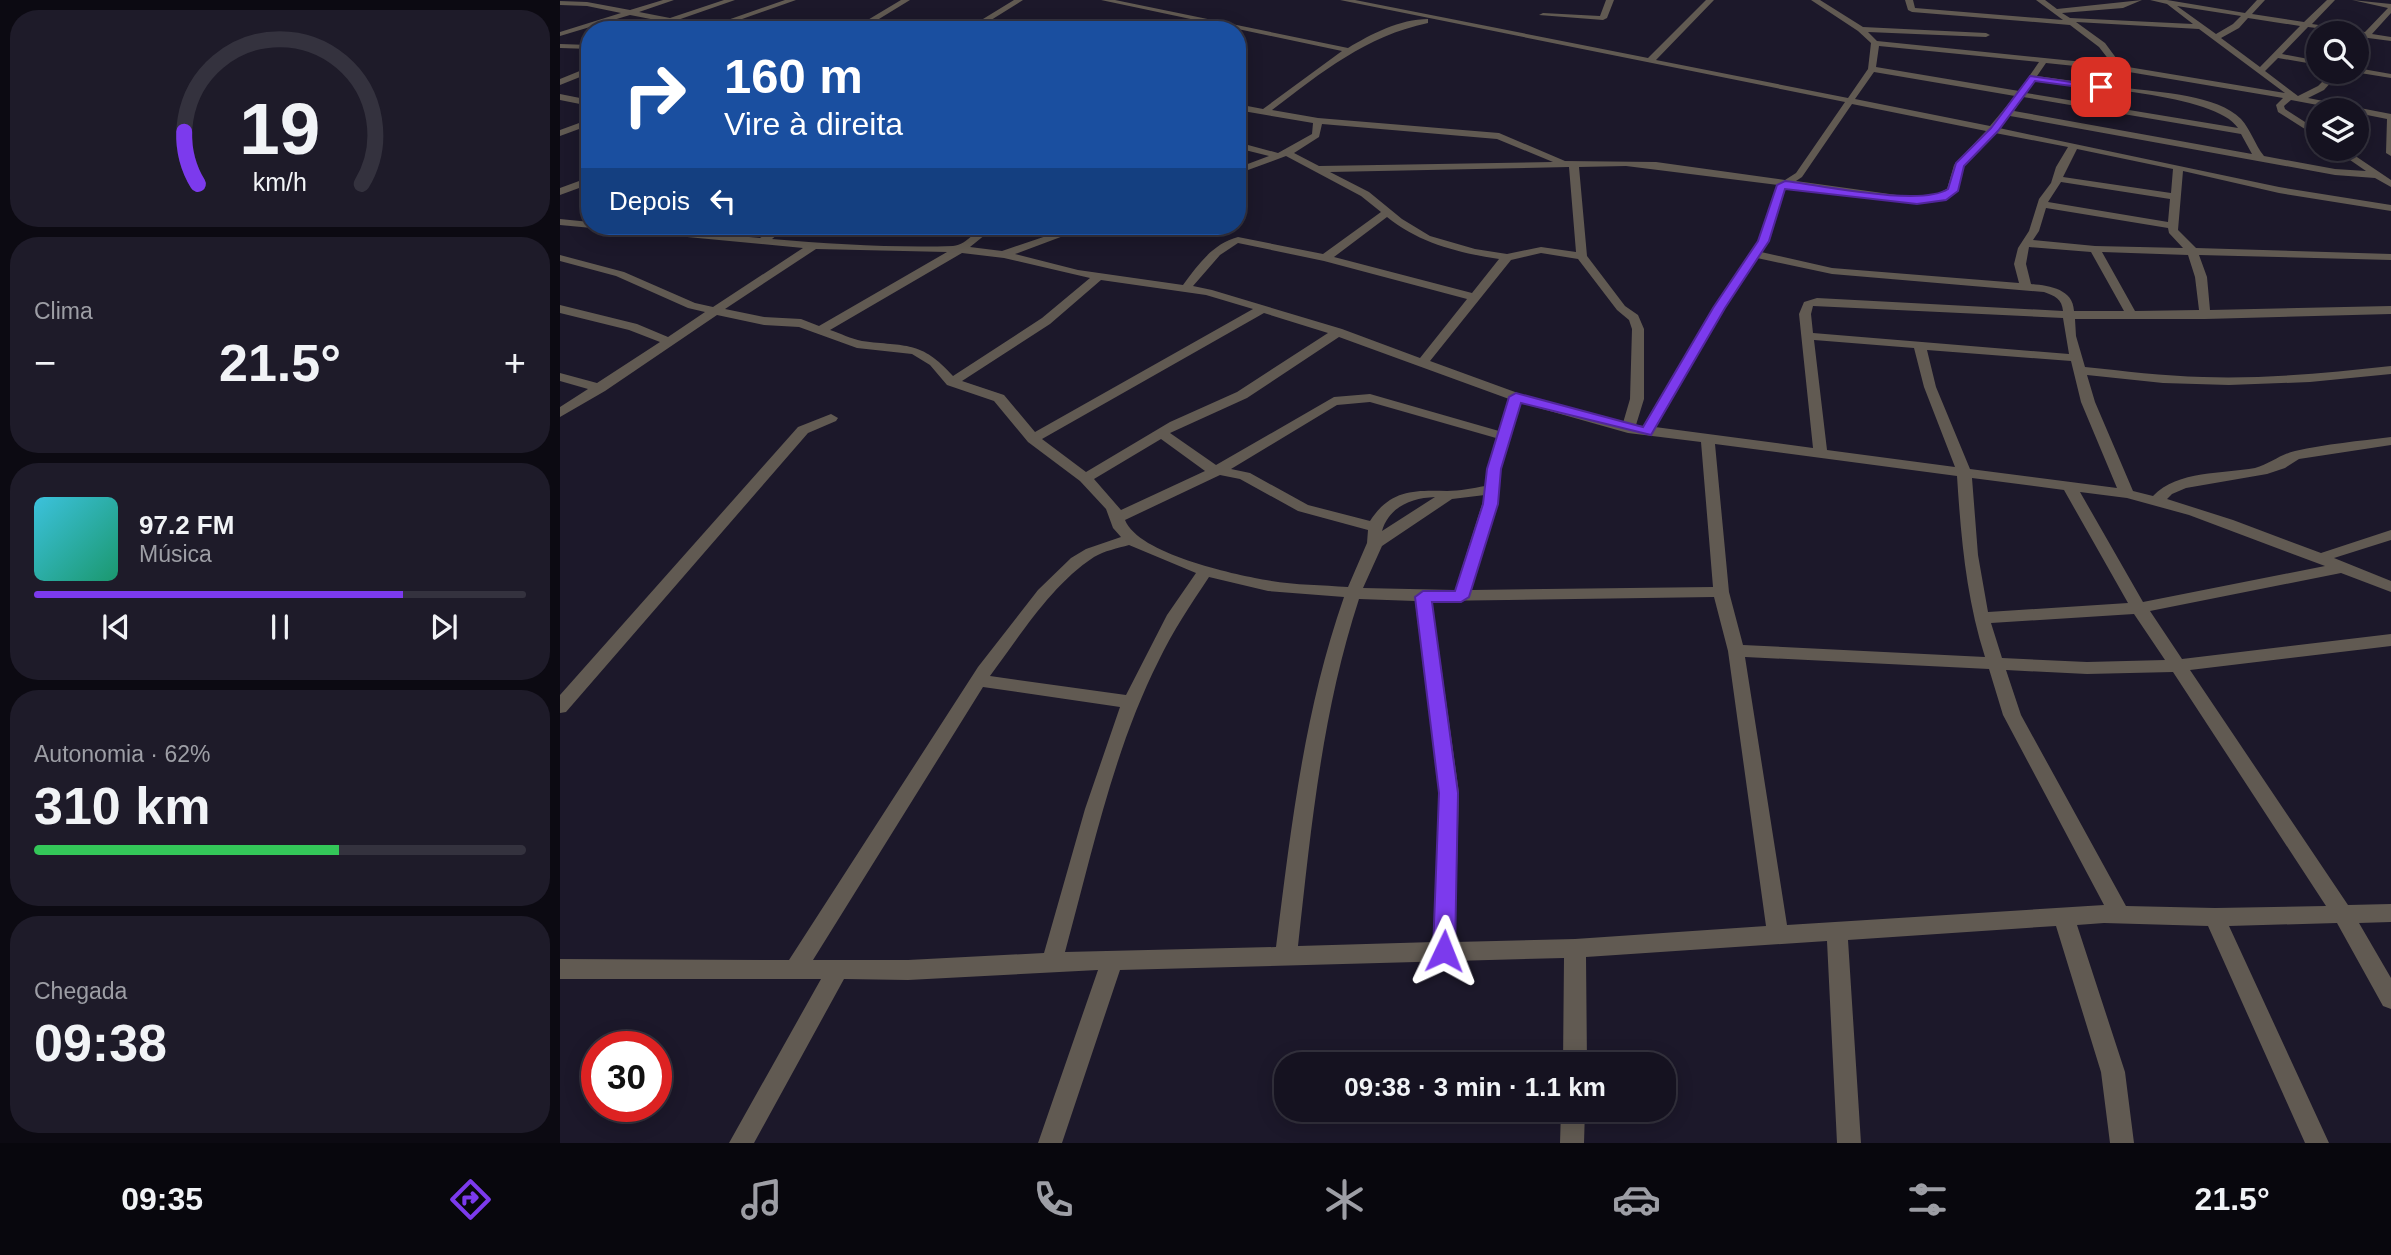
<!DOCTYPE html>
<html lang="pt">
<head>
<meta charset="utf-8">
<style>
	:root { --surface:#151220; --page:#1e1b29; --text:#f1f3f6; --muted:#9d9ea5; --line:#34323e; --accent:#7c3aed }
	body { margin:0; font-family:Helvetica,sans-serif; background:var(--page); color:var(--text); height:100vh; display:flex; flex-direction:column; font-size:26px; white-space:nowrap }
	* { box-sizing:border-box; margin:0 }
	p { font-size:23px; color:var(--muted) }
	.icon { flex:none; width:38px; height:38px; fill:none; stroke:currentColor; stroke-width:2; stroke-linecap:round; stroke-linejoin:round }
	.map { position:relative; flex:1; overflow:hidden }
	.side { display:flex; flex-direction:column; gap:10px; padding:10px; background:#0c0a12; width:560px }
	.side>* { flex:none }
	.guide { position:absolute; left:21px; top:21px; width:665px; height:214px; border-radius:28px; box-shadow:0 4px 18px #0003,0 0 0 2px var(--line); background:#1a4fa0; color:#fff; overflow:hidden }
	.fabs { position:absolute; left:1746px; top:21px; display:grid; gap:14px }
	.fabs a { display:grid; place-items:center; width:63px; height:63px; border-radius:50%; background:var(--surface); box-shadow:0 4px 18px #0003,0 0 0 2px var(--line); font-size:35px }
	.speed { position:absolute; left:21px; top:1031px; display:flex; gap:14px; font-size:35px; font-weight:700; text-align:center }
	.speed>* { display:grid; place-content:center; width:91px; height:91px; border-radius:50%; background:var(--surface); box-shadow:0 4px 18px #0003,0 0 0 2px var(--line); line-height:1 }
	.speed .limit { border:10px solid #d22; background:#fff; color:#111 }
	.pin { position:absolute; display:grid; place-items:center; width:60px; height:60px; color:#fff; margin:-30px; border-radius:14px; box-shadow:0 4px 10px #0006 }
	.me { position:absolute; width:77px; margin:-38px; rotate:2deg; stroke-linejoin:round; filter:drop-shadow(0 0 5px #0008) }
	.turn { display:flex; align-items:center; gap:24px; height:147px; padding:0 28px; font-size:32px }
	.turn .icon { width:91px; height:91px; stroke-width:2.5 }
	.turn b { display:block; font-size:49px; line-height:60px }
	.then { display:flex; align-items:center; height:66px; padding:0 28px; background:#0003; gap:14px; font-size:26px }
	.big { font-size:52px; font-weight:700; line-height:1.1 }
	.side .widget { flex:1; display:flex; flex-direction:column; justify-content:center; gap:10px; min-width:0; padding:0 24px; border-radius:28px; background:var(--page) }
	.side .dial { align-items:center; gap:0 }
	.dial svg { height:182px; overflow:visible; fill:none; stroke:var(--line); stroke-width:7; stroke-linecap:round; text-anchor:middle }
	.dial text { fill:var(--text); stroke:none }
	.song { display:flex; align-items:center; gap:21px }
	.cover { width:84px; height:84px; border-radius:10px; background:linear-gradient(135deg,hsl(190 70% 55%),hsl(160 70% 35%)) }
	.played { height:7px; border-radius:4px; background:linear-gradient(90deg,var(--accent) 75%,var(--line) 75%) }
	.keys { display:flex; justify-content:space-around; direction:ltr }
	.heat { display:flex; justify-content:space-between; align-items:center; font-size:38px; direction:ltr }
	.charge { height:10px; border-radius:5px; background:linear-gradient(90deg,#34c759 62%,var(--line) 0) }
	.trip { position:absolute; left:714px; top:1052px; width:402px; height:70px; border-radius:28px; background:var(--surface); box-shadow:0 4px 18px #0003,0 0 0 2px var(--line); font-weight:700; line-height:70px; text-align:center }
	.menu { display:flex; height:112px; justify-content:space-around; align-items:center; background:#08070d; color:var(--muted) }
	.menu .icon { width:49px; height:49px }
	.menu .current { color:var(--accent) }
	.menu b { font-size:32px; color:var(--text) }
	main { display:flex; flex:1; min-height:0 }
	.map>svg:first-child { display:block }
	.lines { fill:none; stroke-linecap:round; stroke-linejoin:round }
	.minor { fill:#615a52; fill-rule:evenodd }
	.route { fill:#7c3aed; stroke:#51269a; stroke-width:2 }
</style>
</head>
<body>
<main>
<section class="side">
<div class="widget dial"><svg viewBox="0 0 100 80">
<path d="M14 69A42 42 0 1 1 86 69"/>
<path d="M14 69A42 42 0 0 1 8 46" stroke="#7c3aed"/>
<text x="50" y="56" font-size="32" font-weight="700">19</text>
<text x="50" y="72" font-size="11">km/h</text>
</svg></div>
<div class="widget"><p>Clima</p>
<div class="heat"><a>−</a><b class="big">21.5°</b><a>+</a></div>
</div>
<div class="widget">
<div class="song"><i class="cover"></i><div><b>97.2 FM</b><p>Música</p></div></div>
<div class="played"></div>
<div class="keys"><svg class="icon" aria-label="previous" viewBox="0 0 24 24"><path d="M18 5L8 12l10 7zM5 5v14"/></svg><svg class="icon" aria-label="pause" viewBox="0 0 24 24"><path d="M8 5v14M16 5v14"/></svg><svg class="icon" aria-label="next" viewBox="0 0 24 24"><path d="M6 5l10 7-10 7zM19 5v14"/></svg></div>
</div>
<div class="widget"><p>Autonomia · 62%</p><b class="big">310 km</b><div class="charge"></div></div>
<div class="widget"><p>Chegada</p><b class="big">09:38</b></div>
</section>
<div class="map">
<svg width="1831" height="1143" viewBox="0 0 1831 1143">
	<rect width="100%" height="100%" fill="#1c182a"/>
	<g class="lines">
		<!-- minor -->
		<path class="minor" d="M103 0H114L79 12 110 18 164 0H175L89 30H77L101 21 70 15 0 36V32L61 13 27 6 0 5V1L27 2 70 10Z
			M225 0H236L151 30H139Z
			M341 0H350L301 30H291Z
			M454 0H463L415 30H405Z
			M541 0H555L788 48C811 34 840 19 868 19V23C806 36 762 72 712 110L758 118 939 133 1005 161 1096 162 1225 180 1236 173 1285 102 780 0H795L1088 58 1146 0H1154L1096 60 1288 98 1308 69 1311 43 1298 31 1251 0H1260L1303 27 1426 33 1430 35 1426 37 1308 32 1317 41 1553 65 1539 47 1510 25 1352 12 1348 10 1345 0H1353L1355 8 1503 20 1476 0H1485L1497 9 1582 0 1563 8 1502 13 1510 18 1633 24 1607 4 1590 0H1607L1685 13 1697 0H1705L1692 14 1744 22 1767 0H1775L1752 24 1805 32 1828 8 1792 0 1831 4V13L1812 34 1831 37V41L1808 38 1797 47V40L1801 36 1797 33 1748 27 1722 54 1759 61V65L1718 58 1705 71 1738 96 1758 86 1772 72H1780L1764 90 1748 98 1831 114V156L1826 153 1827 119 1797 113V110H1784L1731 100 1724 106 1725 109 1759 131V138L1718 112 1716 105 1723 98 1563 71 1566 88C1598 92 1658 95 1681 119 1691 130 1695 145 1704 156L1775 169 1806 171 1774 149H1785L1831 180V187L1815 178 1775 175 1450 116 1439 128 1719 187 1831 205V211L1719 193 1623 171 1618 230 1636 248 1831 254V260L1639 255 1647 277 1650 310 1831 306V314L1645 319H1515L1516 336 1525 367C1564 371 1603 376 1643 377 1706 379 1768 373 1831 366V374L1750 382 1669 385 1603 383 1527 375 1535 402 1573 491 1593 496C1618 470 1663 474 1695 468 1710 464 1721 454 1735 451 1766 444 1799 441 1831 437V445L1739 459 1725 468 1707 474 1626 488 1612 494 1607 499 1673 520 1761 553 1831 530V540L1774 558 1831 581V592L1781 573 1590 611 1622 659 1831 634V646L1630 670 1788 905 1831 904V922L1799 923 1831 978V1009L1823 1006 1777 923 1669 926 1769 1143H1745L1648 926 1544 923 1517 925 1565 1072 1574 1143H1550L1541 1072 1496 926 1288 940 1301 1143H1277L1267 941 1026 957 1027 1064H1003L1004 958 560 970 502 1143H478L538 970 348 980 284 979 194 1143H169L261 979H0V959L229 960 418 667 478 590 511 558 526 549 561 537 553 528 546 509 520 481 468 442 434 401 387 385 370 365 352 354 297 348 239 327 204 325 157 315 45 391 0 417V407L28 389 0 381V373L37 383 100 342 69 330 0 313V305L77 324 108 337 145 312 128 308 56 276 0 261V255L64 272 135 303 153 307 243 248 0 225V219L30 222V226H69L200 238 217 226H228L212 239C271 244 335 248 393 246 409 245 414 226 436 226L410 247 442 251 516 226H530L455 254 518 270 623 285C638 265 652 244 678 237L763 254 821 212 801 196 726 156 677 174V168L709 156 677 148V142L718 153 752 134 753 123 677 110V104L703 109 782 51ZM1617 6 1681 16 1673 24 1656 34ZM1688 18 1740 26 1700 67 1661 38 1679 28ZM1516 22 1639 29 1725 93 1562 66 1545 43ZM1319 46 1479 62 1459 91 1316 67ZM1486 63 1554 70 1557 87 1477 76ZM1314 72 1455 96 1430 126 1295 99ZM1474 81C1516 86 1657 94 1678 128L1466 93ZM1463 97 1681 134 1692 154 1454 111ZM1292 104 1426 131 1394 165 1387 189 1370 197 1344 196 1236 181 1242 177ZM762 124 937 139 993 162 759 166 734 153 759 137ZM1435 133 1508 147 1496 167 1491 183 1479 199 1469 231 1458 248 1454 264 1459 283 1272 268 1201 252 1208 241 1226 188 1229 186 1344 202 1371 203 1396 193 1404 166ZM1517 149 1613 169 1611 193 1503 177ZM1066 166 1218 185 1198 241 1153 308 1083 426 1076 425 1084 399V329L1078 315 1065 306 1027 256 1019 167ZM1009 167 1016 252 981 247 947 254 915 249 870 236 842 219 809 192 770 172ZM1501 182 1610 199 1608 222 1488 202ZM1486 208 1608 228 1609 233 1623 248 1535 246 1473 240 1479 231ZM827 217C859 243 899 253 939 259L912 293 774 257ZM678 243 764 261 907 299 860 358 782 329 652 290 633 286 660 255ZM1469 247 1531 252 1564 311H1514C1513 289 1490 286 1471 284L1466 264ZM256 249 387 252 259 326 241 319 204 317 165 309ZM1542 252 1628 255 1635 277 1639 310 1575 311ZM402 253 444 258 530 278 482 318 393 376C361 340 346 347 302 341 291 339 280 333 270 330ZM981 253 1018 259 1057 310 1069 320 1072 329 1070 399 1063 423 966 396 870 361 951 260ZM1197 258 1272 274 1484 292C1495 296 1502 299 1503 311L1257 298 1244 302 1239 314 1253 448 1095 427 1165 308ZM541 280 646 295 693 309 475 432 444 395 402 381 490 324ZM1253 306 1503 318 1509 354 1253 333 1251 314ZM704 313 768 333 677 392 610 422 526 472 482 439ZM779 337 949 399 939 431 810 394 774 397 656 465 610 433 687 398ZM1254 340 1354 348 1364 387 1395 467 1267 450ZM1367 350 1511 361 1521 402 1557 488 1410 469 1376 387ZM810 402 936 438 927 469 925 486C913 488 900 491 887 491 853 490 830 490 810 521L748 505 690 473 671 469 777 405ZM961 403 1068 433 1141 442 1153 587 911 590 938 504 941 469ZM601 439 645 471 561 510 534 479ZM1155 444 1397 476C1401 538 1406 597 1425 657L1183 645 1169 592ZM660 475 680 479 738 511 808 530 807 543 788 587C761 585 733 585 706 580 672 574 579 554 565 520ZM1412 478 1504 490 1568 603 1428 612 1418 555ZM1520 492 1567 498 1629 515 1765 566 1583 602ZM925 495 895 590 803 588 822 546 892 499ZM875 497 822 531C829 507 851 498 875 497ZM569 545 636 573 607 615 566 695 430 676C460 636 491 585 534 557 544 551 558 548 569 545ZM649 577 708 591 784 597C744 711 731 828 716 947L505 952C532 854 553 751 599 660 613 631 631 604 649 577ZM1154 597 1168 651 1206 926 1015 939 895 942 899 793 872 601ZM799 599 855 601 879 793 874 942 738 946C751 828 762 712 799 599ZM1574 614 1605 660 1527 662 1442 658 1431 623ZM1185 657 1429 669 1443 715 1544 905 1227 925ZM1446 670 1527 674 1613 672 1766 906 1655 908 1566 906 1461 715ZM423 687 560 707 525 809 484 953 348 960H253Z
			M1046 0H1054L1047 18 1043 20 979 15 983 13 1040 16Z
			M0 44 30 45V49L0 48Z
			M27 68H30V73L0 85V79Z
			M1797 68 1831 74V78L1794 72H1797Z
			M0 94 30 100V106L0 100Z
			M30 119V125L0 136V130Z
			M30 177V184L0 195V188Z
			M271 414 278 418 276 421 248 433 6 712 0 713V695L238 427Z
			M1001 1110H1025L1024 1143H1000Z"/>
	</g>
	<!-- route -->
	<path class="route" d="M1470 76 1545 87 1541 90 1475 81 1438 131 1404 166 1398 191 1386 200 1357 204 1225 189 1209 241 1165 308 1091 435 961 403 941 469 938 504 909 597 901 602H872L898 793 895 951 892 958 884 961 877 958 873 951 879 793 855 597 863 591H895L923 504 927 469 949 397 956 393 1083 427 1153 308 1198 241 1217 185 1225 181C1260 185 1361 207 1388 189L1396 163 1431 128Z"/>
</svg>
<div class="fabs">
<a><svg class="icon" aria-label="search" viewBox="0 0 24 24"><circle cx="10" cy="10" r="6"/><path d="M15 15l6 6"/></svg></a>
<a><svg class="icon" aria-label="layers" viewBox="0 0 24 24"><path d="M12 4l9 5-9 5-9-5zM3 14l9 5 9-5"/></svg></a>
</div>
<div class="speed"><div class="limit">30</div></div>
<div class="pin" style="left:1541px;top:87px;background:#d93025"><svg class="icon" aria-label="arrive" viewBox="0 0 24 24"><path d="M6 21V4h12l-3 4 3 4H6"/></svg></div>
<svg class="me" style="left:884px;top:951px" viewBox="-20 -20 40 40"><path d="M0-17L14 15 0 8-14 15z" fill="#7c3aed" stroke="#fff" stroke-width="4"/></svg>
<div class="trip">09:38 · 3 min · 1.1 km</div>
<div class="guide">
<div class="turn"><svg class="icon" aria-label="right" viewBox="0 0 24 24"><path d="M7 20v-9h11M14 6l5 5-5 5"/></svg><div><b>160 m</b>Vire à direita</div></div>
<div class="then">Depois<svg class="icon" aria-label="left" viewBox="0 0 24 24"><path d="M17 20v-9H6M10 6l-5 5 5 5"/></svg></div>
</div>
</div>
</main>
<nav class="menu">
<b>09:35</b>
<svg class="icon current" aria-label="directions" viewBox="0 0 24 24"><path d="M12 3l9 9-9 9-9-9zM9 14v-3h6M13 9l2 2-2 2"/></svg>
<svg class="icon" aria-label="music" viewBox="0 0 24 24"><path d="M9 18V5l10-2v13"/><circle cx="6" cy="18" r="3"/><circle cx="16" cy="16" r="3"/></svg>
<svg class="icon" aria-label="phone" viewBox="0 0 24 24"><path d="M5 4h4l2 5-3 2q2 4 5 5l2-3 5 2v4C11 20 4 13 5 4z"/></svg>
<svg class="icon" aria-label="climate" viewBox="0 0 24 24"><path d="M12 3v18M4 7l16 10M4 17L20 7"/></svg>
<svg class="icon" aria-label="car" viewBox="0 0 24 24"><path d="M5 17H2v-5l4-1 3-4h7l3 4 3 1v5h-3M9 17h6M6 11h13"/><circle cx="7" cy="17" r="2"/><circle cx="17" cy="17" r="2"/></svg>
<svg class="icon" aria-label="filters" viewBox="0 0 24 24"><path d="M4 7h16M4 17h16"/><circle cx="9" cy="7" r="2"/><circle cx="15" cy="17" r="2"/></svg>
<b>21.5°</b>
</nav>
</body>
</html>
